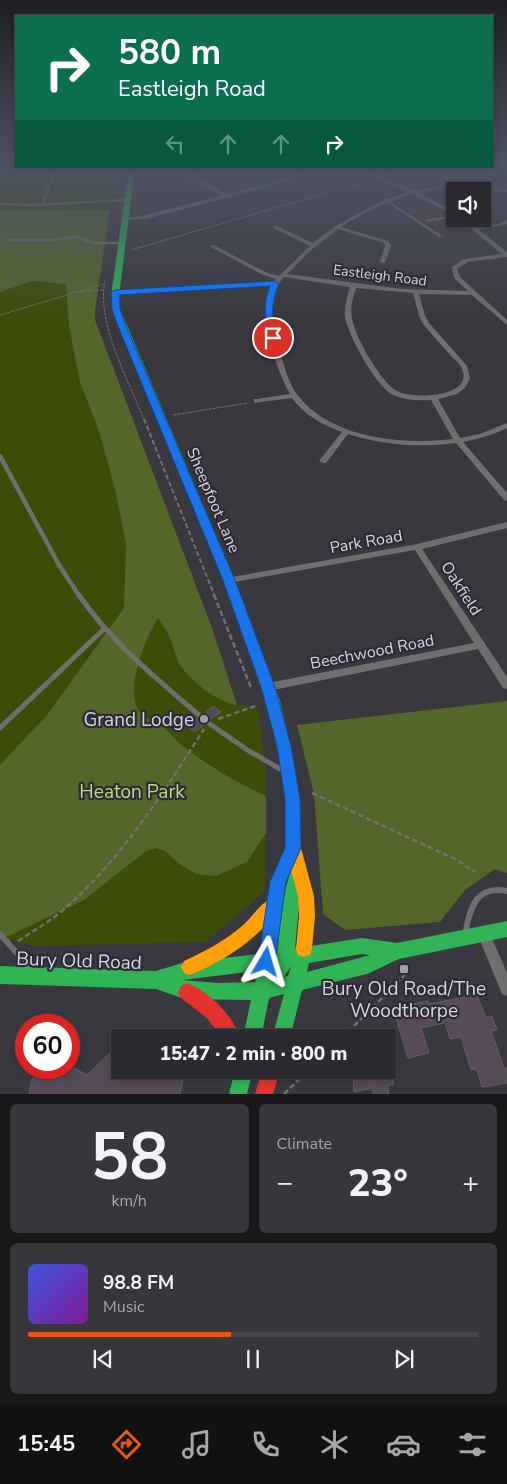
<!DOCTYPE html>
<html lang="en">
<head>
<meta charset="utf-8">
<style>
	:root { --surface:#2b2a2e; --page:#37363a; --text:#f1f3f6; --muted:#a6a7aa; --line:#47464a; --accent:#ea580c }
	body { margin:0; font-family:"Nunito Sans",sans-serif; background:var(--page); color:var(--text); height:100vh; display:flex; flex-direction:column; font-size:19px; white-space:nowrap }
	* { box-sizing:border-box; margin:0 }
	p { font-size:16px; color:var(--muted) }
	.icon { flex:none; width:28px; height:28px; fill:none; stroke:currentColor; stroke-width:2; stroke-linecap:round; stroke-linejoin:round }
	.map { position:relative; height:1094px; overflow:hidden }
	.details { display:flex; flex-direction:column; gap:10px; padding:10px; background:#181719; flex:1 }
	.details>* { flex:none }
	.top-card { position:absolute; left:15px; top:15px; width:478px; height:152px; border-radius:0px; box-shadow:0 2px 8px #0003,0 0 0 1px var(--line); background:#0b6e4f; color:#fff; overflow:hidden }
	.controls { position:absolute; left:446px; top:182px; display:grid; gap:10px }
	.controls a { display:grid; place-items:center; width:45px; height:45px; border-radius:0px; background:var(--surface); box-shadow:0 2px 8px #0003,0 0 0 1px var(--line); font-size:25px }
	.speed { position:absolute; left:15px; top:1014px; display:flex; gap:10px; font-size:25px; font-weight:700; text-align:center }
	.speed>* { display:grid; place-content:center; width:65px; height:65px; border-radius:50%; background:var(--surface); box-shadow:0 2px 8px #0003,0 0 0 1px var(--line); line-height:1 }
	.speed .limit { border:8px solid #d22; background:#fff; color:#111 }
	.pin { position:absolute; display:grid; place-items:center; width:42px; height:42px; color:#fff; margin:-21px; border:2px solid #fff; border-radius:50%; box-shadow:0 1px 5px #0007 }
	.me { position:absolute; width:55px; margin:-28px; rotate:7deg; stroke-linejoin:round; filter:drop-shadow(0 0 4px #0008) }
	.turn { display:flex; align-items:center; gap:18px; height:105px; padding:0 20px; font-size:22px }
	.turn .icon { width:65px; height:65px; stroke-width:2.5 }
	.turn b { display:block; font-size:35px; line-height:42px }
	.lanes { display:flex; align-items:center; height:48px; padding:0 20px; background:#0003; justify-content:center; gap:25px; direction:ltr }
	.lanes .off { opacity:.35 }
	.big { font-size:38px; font-weight:800; line-height:1.1 }
	.details .tile { flex:1; display:flex; flex-direction:column; justify-content:center; gap:8px; min-width:0; padding:0 18px; border-radius:8px; background:var(--page) }
	.details .dial { align-items:center; gap:0 }
	.dial b { font-size:65px; line-height:1 }
	.song { display:flex; align-items:center; gap:15px }
	.cover { width:60px; height:60px; border-radius:8px; background:linear-gradient(135deg,hsl(230 70% 55%),hsl(290 70% 35%)) }
	.played { height:5px; border-radius:2px; background:linear-gradient(90deg,var(--accent) 45%,var(--line) 45%) }
	.keys { display:flex; justify-content:space-around; direction:ltr }
	.heat { display:flex; justify-content:space-between; align-items:center; font-size:28px; direction:ltr }
	.details .tiles { flex:1; display:grid; gap:10px; grid-template-columns:1fr 1fr }
	.tile:last-child { grid-column:span 2 }
	.trip { position:absolute; left:111px; top:1029px; width:285px; height:50px; border-radius:0px; background:var(--surface); box-shadow:0 2px 8px #0003,0 0 0 1px var(--line); font-weight:800; line-height:50px; text-align:center }
	.dock { display:flex; height:80px; justify-content:space-around; align-items:center; background:#111112; color:var(--muted) }
	.dock .icon { width:35px; height:35px }
	.dock .current { color:var(--accent) }
	.dock b { font-size:22px; color:var(--text) }
	.map>svg:first-child { display:block }
	.commercial { fill:#4a383c }
	.green { fill:#3c4d08 }
	.forest { fill:#54662a }
	.building { fill:#564b57; stroke:#625e63 }
	.lines { fill:none; stroke-linecap:round; stroke-linejoin:round }
	.path-far2 { stroke:#737173; stroke-width:1; stroke-dasharray:3 1; stroke-linecap:butt }
	.path-far1 { stroke:#737173; stroke-width:2; stroke-dasharray:5 2.5; stroke-linecap:butt }
	.path { stroke:#737173; stroke-width:2.5; stroke-dasharray:5.5 3; stroke-linecap:butt }
	.lane-far3 { stroke:#706e6e; stroke-width:2.5 }
	.lane-far2 { stroke:#706e6e; stroke-width:4.5 }
	.lane-far1 { stroke:#706e6e; stroke-width:5 }
	.lane { stroke:#706e6e; stroke-width:6 }
	.street { fill:#706e6e; fill-rule:evenodd }
	.fast { fill:#30b455; fill-rule:evenodd }
	.slow { fill:#ff9f0a; fill-rule:evenodd }
	.jam { fill:#e5322d; fill-rule:evenodd }
	.tram { stroke:#747274; stroke-width:1 }
	.route { fill:#1a73e8; stroke:#114b97 }
	.poi-dot { fill:#9f9ea5; stroke:#2d2b37; stroke-width:2 }
	.labels { text-anchor:middle; stroke-width:4.5; stroke-linejoin:round; paint-order:stroke }
	.far-street-label { font-size:14px; fill:#d6d5dc; stroke:#2d2b37 }
	.street-label { font-size:16px; fill:#d6d5dc; stroke:#2d2b37 }
	.near-poi-label { font-size:19px; fill:#d6d5dc; stroke:#2d2b37; text-anchor:end }
	.near-park-label { font-size:19px; fill:#bddd7c; stroke:#2d2b37 }
	.near-street-label { font-size:19px; fill:#d6d5dc; stroke:#2d2b37 }
</style>
</head>
<body>
<div class="map">
<svg width="507" height="1094" viewBox="0 0 507 1094">
	<rect width="100%" height="100%" fill="#39383e"/>
	<!-- commercial -->
	<path class="commercial" d="M410 195 439 210 473 236 443 240 439 238 442 237 425 224 390 201Z"/>
	<!-- green -->
	<path class="green" d="M0 167H117L95 310V320L212 628 237 705 258 708 266 771 265 891 205 942 34 946 3 938 0 940Z"/>
	<!-- forest -->
	<path class="forest" d="M110 210 95 310V320L212 628 237 705C219 704 188 679 179 663 175 655 174 646 170 638 167 631 162 624 158 618 146 637 128 682 136 705 140 717 155 722 165 729 172 734 177 742 184 747 210 767 236 782 266 796V833L247 862 216 876 196 874 178 863 165 851 157 848 146 851 84 900 0 940V765L48 714 124 608 126 544 116 493 99 431 80 382 69 326 66 284 32 281 0 292V211Z
		M507 701V873L495 869 465 890 440 922 345 930 323 914 314 794 297 725Z"/>
	<!-- building -->
	<path class="building" d="M213 706 221 712 211 719 205 718 203 721 204 725 194 732 187 726 197 719H203L204 714Z
		M476 993 486 1017 492 1016 497 1030 491 1031 504 1068H507V1083L482 1087 477 1069 471 1070 461 1037 450 1039 445 1023 421 1028 429 1053 408 1058 393 1008 428 1001 429 1004 465 997 464 995Z
		M120 1047V1070H185L180 1094H29L31 1081 39 1069 74 1068 87 1075 112 1051Z
		M353 1070H390L394 1084 387 1086 389 1094H374L372 1088 354 1092Z"/>
	<g class="lines">
		<!-- path-far2 -->
		<path class="path-far2" d="M400 178 428 167
			M105 281C96 323 129 381 144 420
			M76 292 103 290
			M0 315 104 284
			M173 415 248 403"/>
		<!-- path-far1 -->
		<path class="path-far1" d="M144 419 215 597"/>
		<!-- path -->
		<path class="path" d="M214 595 252 690
			M218 719 258 705
			M312 793 457 860 475 872
			M18 941C33 931 49 922 62 911 121 860 163 793 204 729
			M342 1038 405 975
			M284 1094 309 1070"/>
		<!-- lane-far3 -->
		<path class="lane-far3" d="M385 200 440 236
			M0 204 32 205 127 200
			M42 204 57 167
			M426 221 455 216
			M8 240H54L77 237 94 243H122"/>
		<!-- lane-far2 -->
		<path class="lane-far2" d="M0 456 59 565 80 597"/>
		<!-- lane-far1 -->
		<path class="lane-far1" d="M79 595C111 642 157 679 200 716
			M207 722 249 751 282 770
			M0 728 105 628"/>
		<!-- lane -->
		<path class="lane" d="M466 930C470 906 478 885 507 891
			M0 934 30 968"/>
		<!-- street -->
		<path class="street" d="M187 167H191L194 175 227 194 296 176 315 167H322L300 178 229 197 146 219 124 220V218L146 215 222 195 190 177Z
			M249 167H254L255 171 251 172Z
			M350 167H357L416 191 447 185 507 190V192L447 187 420 193 455 212V216L413 194C387 202 364 212 341 227L388 241 391 246 385 263 380 262 385 246 384 243 338 229 310 251 287 274 402 289 468 291 454 278 452 267 464 259 502 254 459 219H465L476 227 498 224 507 220V224L479 230 507 252V257L468 262 457 269 460 277 507 320V325L472 295 419 294 425 316 429 323 467 366 470 378 465 388 457 394 438 399 460 438 480 434 507 423V428C493 435 478 439 463 442L507 493V501L504 500 456 443C419 448 384 445 348 434L326 463H323L319 461 342 432C323 425 304 415 292 398L254 403V399H257L290 394C276 369 256 312 272 285L115 294 112 292 115 290 274 281 276 279 261 274 209 246 214 245 265 272 279 276 310 246 273 228V226H277L313 243 333 228V226H336L377 203 408 192ZM284 277 350 287C347 297 344 307 345 317 348 335 376 387 393 395 405 400 418 401 431 400L453 439C404 445 334 439 300 398 287 384 282 356 276 338 270 316 268 295 284 277ZM356 288 413 293 419 316 423 324C432 335 442 345 451 356 454 359 459 363 461 367 477 397 414 400 397 391 381 383 354 335 352 318 350 307 353 297 356 288Z
			M507 522V528L422 549 507 677V689L503 688 478 649 268 691 264 690 263 687 264 684 268 683 474 643 415 550 229 583 226 582 224 580 226 578 417 544Z
			M483 927 488 929 507 973V996L502 994 477 933 478 929Z"/>
		<!-- fast -->
		<path class="fast" d="M129 167H135L120 289V309L235 580 280 701 293 757 291 761 286 763 281 761 279 757 266 701 223 580 112 309V289Z
			M293 841 298 843 301 848 292 867 298 865 304 867 306 872 300 895 295 948 298 943 304 941 310 943 311 946 362 938 397 943 507 921V937L399 959 367 974 302 990 290 1038H272L284 994 269 998 261 1038H243L251 1000 185 999 156 989 0 984V966L156 971 182 963 259 954 270 882 288 843ZM290 873 284 894 286 882ZM283 900 277 951H276ZM362 954 370 955 307 972 309 963ZM291 966 288 976 284 977ZM256 971 255 982 218 983 182 980Z
			M235 1070H253L247 1094H229Z"/>
		<!-- slow -->
		<path class="slow" d="M286 751 291 753 293 757 299 799 301 848 314 896 315 916 312 949 310 955 304 957 298 955 296 949 299 916 298 896 285 848V799L279 757 281 753Z
			M272 898 278 901 280 906 278 911C255 941 224 961 190 975L184 973 181 967 184 961C204 952 224 941 241 927 251 919 260 903 272 898Z"/>
		<!-- jam -->
		<path class="jam" d="M187 983C211 993 231 1014 241 1038H222L207 1018 181 998 178 992 181 986Z
			M262 1070H280L273 1094H255Z"/>
		<!-- tram -->
		<path class="tram" d="M131 250 416 167"/>
	</g>
	<!-- sky -->
	<linearGradient id="sky" x2="0" y2="1"><stop stop-color="#1f1f22"/><stop offset="0.52" stop-color="#4e5363"/><stop offset="1" stop-color="#4e5363" stop-opacity="0"/></linearGradient>
	<rect width="507" height="321" fill="url(#sky)"/>
	<!-- route -->
	<path class="route" d="M275 281 279 283C271 304 271 316 277 338L273 340 269 338C264 319 263 304 270 286L119 295 120 309 126 326 235 580 275 687 291 746 300 799 301 848 286 882 275 962 272 968 266 971 260 968 258 962 270 882 285 848V799L277 746 261 687 223 580 118 326 112 309 111 292 115 290Z"/>
	<!-- markers -->
	<g class="poi-dot">
		<circle cx="204" cy="719" r="5"/>
		<rect x="399" y="964" width="10" height="10" rx="2.5"/>
	</g>
	<g class="labels">
		<!-- far-street labels -->
		<g class="far-street-label">
			<text transform="translate(380 275) rotate(7)" y="5">Eastleigh Road</text>
		</g>
		<!-- street labels -->
		<g class="street-label">
			<text transform="translate(214 500) rotate(67)" y="6">Sheepfoot Lane</text>
			<text transform="translate(366 541) rotate(-10)" y="6">Park Road</text>
			<text transform="translate(462 588) rotate(57)" y="6">Oakfield</text>
			<text transform="translate(372 651) rotate(-11)" y="6">Beechwood Road</text>
		</g>
		<!-- near-poi labels -->
		<g class="near-poi-label">
			<text x="194" y="726">Grand Lodge</text>
			<text x="404" y="995" text-anchor="middle">Bury Old Road/The<tspan x="404" dy="22">Woodthorpe</tspan></text>
		</g>
		<!-- near-park labels -->
		<g class="near-park-label">
			<text x="132" y="798">Heaton Park</text>
		</g>
		<!-- near-street labels -->
		<g class="near-street-label">
			<text transform="translate(79 960) rotate(2)" y="7">Bury Old Road</text>
		</g>
	</g>
</svg>
<div class="controls">
<a><svg class="icon" aria-label="sound" viewBox="0 0 24 24"><path d="M4 9h4l5-4v14l-5-4H4zM17 9q2 3 0 6"/></svg></a>
</div>
<div class="speed"><div class="limit">60</div></div>
<div class="pin" style="left:273px;top:338px;background:#d93025"><svg class="icon" aria-label="arrive" viewBox="0 0 24 24"><path d="M6 21V4h12l-3 4 3 4H6"/></svg></div>
<svg class="me" style="left:266px;top:962px" viewBox="-20 -20 40 40"><path d="M0-17L14 15 0 8-14 15z" fill="#1a73e8" stroke="#fff" stroke-width="4"/></svg>
<div class="trip">15:47 · 2 min · 800 m</div>
<div class="top-card">
<div class="turn"><svg class="icon" aria-label="right" viewBox="0 0 24 24"><path d="M7 20v-9h11M14 6l5 5-5 5"/></svg><div><b>580 m</b>Eastleigh Road</div></div>
<div class="lanes"><svg class="icon off" aria-label="left" viewBox="0 0 24 24"><path d="M17 20v-9H6M10 6l-5 5 5 5"/></svg><svg class="icon off" aria-label="ahead" viewBox="0 0 24 24"><path d="M12 20V5M6 11l6-6 6 6"/></svg><svg class="icon off" aria-label="ahead" viewBox="0 0 24 24"><path d="M12 20V5M6 11l6-6 6 6"/></svg><svg class="icon" aria-label="right" viewBox="0 0 24 24"><path d="M7 20v-9h11M14 6l5 5-5 5"/></svg></div>
</div>
</div>
<section class="details">
<div class="tiles">
<div class="tile dial"><b>58</b><p>km/h</p></div>
<div class="tile"><p>Climate</p>
<div class="heat"><a>−</a><b class="big">23°</b><a>+</a></div>
</div>
<div class="tile">
<div class="song"><i class="cover"></i><div><b>98.8 FM</b><p>Music</p></div></div>
<div class="played"></div>
<div class="keys"><svg class="icon" aria-label="previous" viewBox="0 0 24 24"><path d="M18 5L8 12l10 7zM5 5v14"/></svg><svg class="icon" aria-label="pause" viewBox="0 0 24 24"><path d="M8 5v14M16 5v14"/></svg><svg class="icon" aria-label="next" viewBox="0 0 24 24"><path d="M6 5l10 7-10 7zM19 5v14"/></svg></div>
</div>
</div>
</section>
<nav class="dock">
<b>15:45</b>
<svg class="icon current" aria-label="directions" viewBox="0 0 24 24"><path d="M12 3l9 9-9 9-9-9zM9 14v-3h6M13 9l2 2-2 2"/></svg>
<svg class="icon" aria-label="music" viewBox="0 0 24 24"><path d="M9 18V5l10-2v13"/><circle cx="6" cy="18" r="3"/><circle cx="16" cy="16" r="3"/></svg>
<svg class="icon" aria-label="phone" viewBox="0 0 24 24"><path d="M5 4h4l2 5-3 2q2 4 5 5l2-3 5 2v4C11 20 4 13 5 4z"/></svg>
<svg class="icon" aria-label="climate" viewBox="0 0 24 24"><path d="M12 3v18M4 7l16 10M4 17L20 7"/></svg>
<svg class="icon" aria-label="car" viewBox="0 0 24 24"><path d="M5 17H2v-5l4-1 3-4h7l3 4 3 1v5h-3M9 17h6M6 11h13"/><circle cx="7" cy="17" r="2"/><circle cx="17" cy="17" r="2"/></svg>
<svg class="icon" aria-label="filters" viewBox="0 0 24 24"><path d="M4 7h16M4 17h16"/><circle cx="9" cy="7" r="2"/><circle cx="15" cy="17" r="2"/></svg>
</nav>
</body>
</html>
